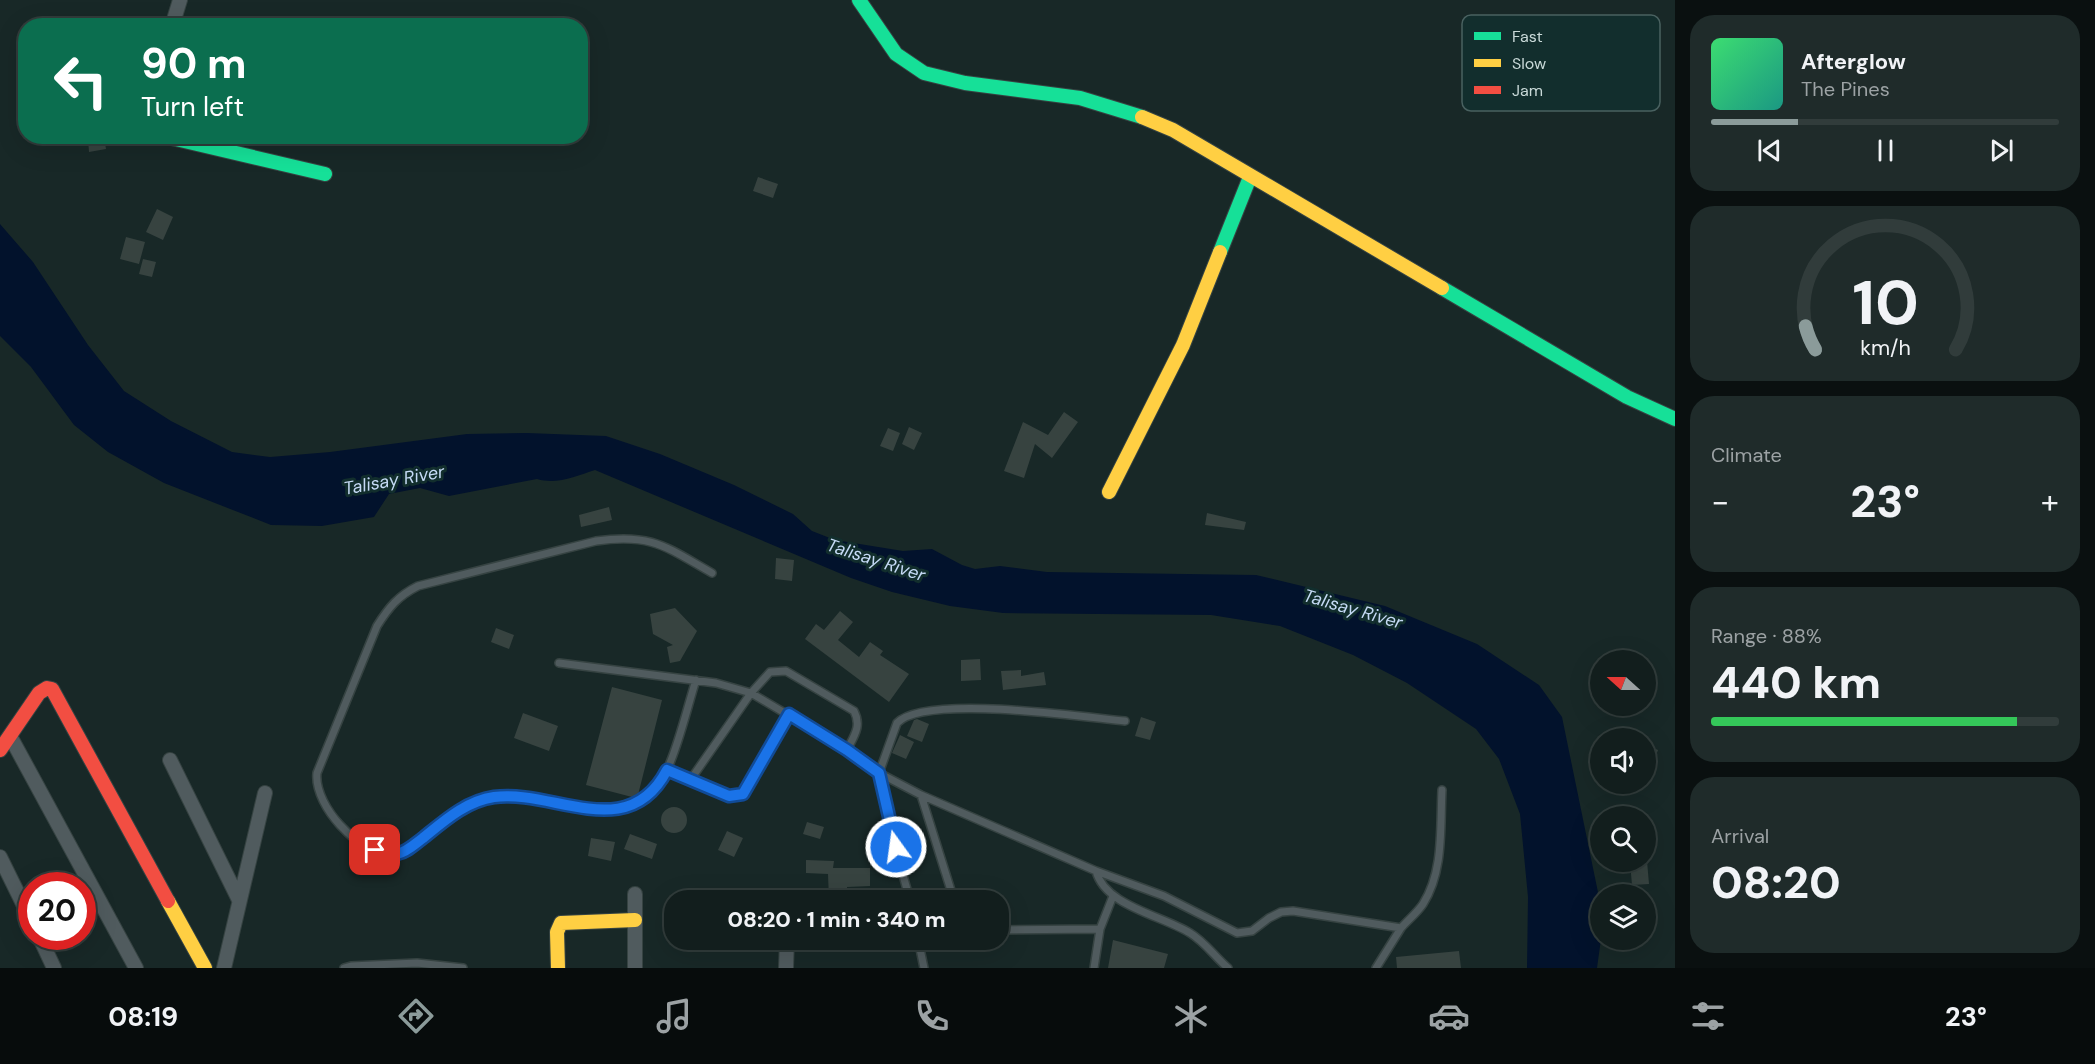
<!DOCTYPE html>
<html lang="en">
<head>
<meta charset="utf-8">
<style>
	:root { --surface:#121e1d; --page:#1f2b2a; --text:#f1f3f6; --muted:#9ca2a4; --line:#313c3b; --accent:#8b9b9a }
	body { margin:0; font-family:"DM Sans",sans-serif; background:var(--page); color:var(--text); height:100vh; display:flex; flex-direction:column; font-size:22px; white-space:nowrap }
	* { box-sizing:border-box; margin:0 }
	p { font-size:20px; color:var(--muted) }
	.icon { flex:none; width:33px; height:33px; fill:none; stroke:currentColor; stroke-width:2; stroke-linecap:round; stroke-linejoin:round }
	.map { position:relative; flex:1; overflow:hidden }
	.details { display:flex; flex-direction:column; gap:15px; padding:15px; background:#0a1010; width:420px }
	.details>* { flex:none }
	.hud { position:absolute; left:18px; top:18px; width:570px; height:126px; border-radius:24px; box-shadow:0 6px 24px #0002,0 0 0 2px var(--line); background:#0b6e4f; color:#fff; overflow:hidden }
	.needle { width:39px; rotate:291deg }
	.buttons { position:absolute; left:1590px; top:650px; display:grid; gap:12px }
	.buttons a { display:grid; place-items:center; width:66px; height:66px; border-radius:50%; background:var(--surface); box-shadow:0 6px 24px #0002,0 0 0 2px var(--line); font-size:30px }
	.speed { position:absolute; left:18px; top:872px; display:flex; gap:12px; font-size:30px; font-weight:700; text-align:center }
	.speed>* { display:grid; place-content:center; width:78px; height:78px; border-radius:50%; background:var(--surface); box-shadow:0 6px 24px #0002,0 0 0 2px var(--line); line-height:1 }
	.speed .limit { border:9px solid #d22; background:#fff; color:#111 }
	.pin { position:absolute; display:grid; place-items:center; width:51px; height:51px; color:#fff; margin:-26px; border-radius:12px; box-shadow:0 3px 9px #0006 }
	.me { position:absolute; width:66px; margin:-33px; rotate:346deg; stroke-linejoin:round; filter:drop-shadow(0 0 4px #0008) }
	.turn { display:flex; align-items:center; gap:21px; height:126px; padding:0 24px; font-size:27px }
	.turn .icon { width:78px; height:78px; stroke-width:2.5 }
	.turn b { display:block; font-size:42px; line-height:51px }
	.big { font-size:45px; font-weight:800; line-height:1.1 }
	.details .card { flex:1; display:flex; flex-direction:column; justify-content:center; gap:9px; min-width:0; padding:0 21px; border-radius:24px; background:var(--page) }
	.details .dial { align-items:center; gap:0 }
	.dial svg { height:156px; overflow:visible; fill:none; stroke:var(--line); stroke-width:7; stroke-linecap:round; text-anchor:middle }
	.dial text { fill:var(--text); stroke:none }
	.song { display:flex; align-items:center; gap:18px }
	.cover { width:72px; height:72px; border-radius:9px; background:linear-gradient(135deg,hsl(140 70% 55%),hsl(170 70% 35%)) }
	.played { height:6px; border-radius:3px; background:linear-gradient(90deg,var(--accent) 25%,var(--line) 25%) }
	.keys { display:flex; justify-content:space-around; direction:ltr }
	.heat { display:flex; justify-content:space-between; align-items:center; font-size:33px; direction:ltr }
	.charge { height:9px; border-radius:4px; background:linear-gradient(90deg,#34c759 88%,var(--line) 0) }
	.trip { position:absolute; left:664px; top:890px; width:345px; height:60px; border-radius:24px; background:var(--surface); box-shadow:0 6px 24px #0002,0 0 0 2px var(--line); font-weight:800; line-height:60px; text-align:center }
	.tab-bar { display:flex; height:96px; justify-content:space-around; align-items:center; background:#070c0c; color:var(--muted) }
	.tab-bar .icon { width:42px; height:42px }
	.tab-bar .active { color:var(--accent) }
	.tab-bar b { font-size:27px; color:var(--text) }
	main { display:flex; flex:1; min-height:0 }
	.map>svg:first-child { display:block }
	.water { fill:#02122c }
	.building { fill:#374340 }
	.lines { fill:none; stroke-linecap:round; stroke-linejoin:round }
	.lane-casing { stroke:#364342; stroke-width:10 }
	.street-casing { stroke:#364342; stroke-width:16 }
	.fast-casing { stroke:#364342; stroke-width:16 }
	.slow-casing { stroke:#364342; stroke-width:16 }
	.jam-casing { stroke:#364342; stroke-width:16 }
	.lane { stroke:#505b5e; stroke-width:7 }
	.street { stroke:#505b5e; stroke-width:14 }
	.fast { stroke:#16e098; stroke-width:14 }
	.slow { stroke:#ffcf43; stroke-width:14 }
	.jam { stroke:#f24e42; stroke-width:14 }
	.route-casing { stroke:#114b97; stroke-width:15 }
	.route { stroke:#1a73e8; stroke-width:10 }
	.labels { text-anchor:middle; stroke-width:6; stroke-linejoin:round; paint-order:stroke }
	.water-label { font-size:18px; font-style:italic; fill:#c5daf5; stroke:#122e2d }
	.key { fill:#122e2d; stroke:#496160; stroke-width:1.5 }
	.key-label { font-size:16px; fill:#c9d9d8 }
</style>
</head>
<body>
<main>
<div class="map">
<svg width="1675" height="968" viewBox="0 0 1675 968">
	<rect width="100%" height="100%" fill="#182827"/>
	<!-- water -->
	<path class="water" d="M0 224 33 262 88 345 124 391 171 421 232 452 270 457 330 452 467 434 527 433 606 436 660 454 734 485 793 514 812 531 835 540 903 551 932 549 962 565 975 569 1000 566 1047 572 1256 575 1385 606 1477 644 1539 685 1562 717 1600 902 1601 939 1597 968H1527L1528 897 1520 814 1499 759 1476 729 1407 683 1353 655 1280 626 1211 615 1003 613 950 606 892 592 851 578 595 470C576 476 557 485 537 479L449 496 420 488 389 494 374 517 322 526 271 525 164 483 108 452 74 425 31 367 0 336Z"/>
	<!-- building -->
	<path class="building" d="M104 137 106 149 89 152 88 139Z
		M758 177 778 184 773 198 753 191Z
		M157 209 173 217 163 240 146 232Z
		M126 237 145 242 139 264 120 259Z
		M143 259 156 262 152 277 139 274Z
		M1064 412 1078 422 1052 458 1035 444 1024 478 1004 471 1023 422 1048 435Z
		M909 427 922 433 914 450 902 444Z
		M888 428 900 433 893 451 880 446Z
		M609 507 612 520 581 527 579 515Z
		M1207 513 1246 522 1244 530 1205 525Z
		M776 558 794 560 792 581 775 579Z
		M675 608 697 631 680 661 670 663 667 647 673 645 653 634 650 614Z
		M840 611 853 622 838 640 859 657 870 642 883 651 880 655 909 674 889 702 805 639 816 624 824 630Z
		M496 628 514 635 509 649 491 642Z
		M980 659 981 680 961 681V660Z
		M1021 670V676L1044 672 1046 685 1003 690 1001 671Z
		M612 687 662 700 638 795 632 797 586 785Z
		M523 713 558 726 549 751 514 738Z
		M1141 717 1156 722 1150 740 1135 736Z
		M917 719 929 724 922 742 907 736 914 720Z
		M900 735 914 742 906 759 892 753Z
		M1646 745 1658 750 1646 781Z
		M661 820a13 13 0 1 1 26 0a13 13 0 1 1-26 0Z
		M807 822 824 827 820 839 803 834Z
		M727 831 743 838 734 857 718 850Z
		M630 834 657 844 652 859 624 849Z
		M591 838 615 842 611 861 588 856Z
		M806 860 834 861 833 868H870V886L847 887 848 899 829 900 828 874 806 873Z
		M1647 861 1649 884 1632 885 1630 862Z
		M1113 940 1168 954 1164 968H1108Z
		M1459 951 1461 968H1397L1396 957Z"/>
	<g class="lines">
		<!-- lane casing -->
		<g class="lane-casing">
			<path id="lane" d="M559 663 716 683 751 693 847 750 879 773 921 795 1096 871C1105 906 1161 915 1190 933 1205 942 1215 957 1228 968
				M696 680C687 707 672 776 652 793 646 798 638 801 631 803 583 820 547 793 501 797 471 799 448 818 426 836 417 843 407 853 395 855 374 857 353 839 340 825 328 812 315 791 317 773L377 626C389 607 398 596 418 586L596 541C652 533 666 547 712 573
				M667 770 691 779 751 693 770 672 786 671 854 711C862 726 854 736 847 750
				M691 779 729 796 743 794 789 714
				M921 795 954 900
				M1096 871 1164 896 1237 933 1252 931 1269 918 1281 912 1293 911 1401 928C1408 920 1417 913 1423 904 1444 871 1440 828 1442 790
				M910 900 891 833 879 773 897 723C925 694 1082 717 1125 721
				M999 930 1100 929
				M918 939 924 968
				M344 968 351 966 417 963 463 968
				M1094 968 1100 929 1113 896
				M1376 968 1401 928"/>
		</g>
		<!-- street casing -->
		<g class="street-casing">
			<path id="street" d="M172 26 180 0
				M10 736 136 968
				M170 760 239 900
				M0 857 32 922
				M635 894V968
				M39 936 54 968
				M224 968 265 793
				M786 968 787 939"/>
		</g>
		<!-- fast casing -->
		<g class="fast-casing">
			<path id="fast" d="M859 0 896 54 924 73 965 83 1080 98 1142 117
				M163 136 325 174
				M1220 252 1250 177
				M1442 288 1627 397 1675 419"/>
		</g>
		<!-- slow casing -->
		<g class="slow-casing">
			<path id="slow" d="M1142 117 1173 130 1442 288
				M1109 492 1183 345 1220 252
				M168 901 205 968
				M558 968 557 932 561 923 635 920"/>
		</g>
		<!-- jam casing -->
		<g class="jam-casing">
			<path id="jam" d="M0 750 39 693 47 688 52 689 168 901"/>
		</g>
		<!-- lane -->
		<use href="#lane" class="lane"/>
		<!-- street -->
		<use href="#street" class="street"/>
		<!-- fast -->
		<use href="#fast" class="fast"/>
		<!-- slow -->
		<use href="#slow" class="slow"/>
		<!-- jam -->
		<use href="#jam" class="jam"/>
	</g>
	<g class="lines">
		<!-- route casing -->
		<g class="route-casing">
			<path id="route" d="M375 850C381 853 389 856 397 854 407 852 415 844 423 838 444 821 466 801 494 797 554 789 628 845 667 770L729 796 743 794 789 714 847 750 879 773 896 847"/>
		</g>
		<!-- route -->
		<use href="#route" class="route"/>
	</g>
	<g class="labels">
		<!-- water labels -->
		<g class="water-label">
			<text transform="translate(394 480) rotate(-10)" y="6">Talisay River</text>
			<text transform="translate(876 560) rotate(18)" y="6">Talisay River</text>
			<text transform="translate(1353 609) rotate(16)" y="6">Talisay River</text>
		</g>
	</g>
	<!-- legend -->
	<rect x="1462" y="15" width="198" height="96" rx="9" class="key"/>
	<rect x="1474" y="32" width="27" height="8" fill="#16e098"/>
	<rect x="1474" y="59" width="27" height="8" fill="#ffcf43"/>
	<rect x="1474" y="86" width="27" height="8" fill="#f24e42"/>
	<g class="key-label">
		<text x="1512" y="42">Fast</text>
		<text x="1512" y="69">Slow</text>
		<text x="1512" y="96">Jam</text>
	</g>
</svg>
<div class="buttons">
<a><svg class="needle" viewBox="-14 -14 28 28"><path d="M0-13l5 13h-10z" fill="#e53935"/><path d="M0 13l5-13h-10z" fill="#9ca2a4"/></svg></a>
<a><svg class="icon" aria-label="sound" viewBox="0 0 24 24"><path d="M4 9h4l5-4v14l-5-4H4zM17 9q2 3 0 6"/></svg></a>
<a><svg class="icon" aria-label="search" viewBox="0 0 24 24"><circle cx="10" cy="10" r="6"/><path d="M15 15l6 6"/></svg></a>
<a><svg class="icon" aria-label="layers" viewBox="0 0 24 24"><path d="M12 4l9 5-9 5-9-5zM3 14l9 5 9-5"/></svg></a>
</div>
<div class="speed"><div class="limit">20</div></div>
<div class="pin" style="left:375px;top:850px;background:#d93025"><svg class="icon" aria-label="arrive" viewBox="0 0 24 24"><path d="M6 21V4h12l-3 4 3 4H6"/></svg></div>
<svg class="me" style="left:896px;top:847px" viewBox="-20 -20 40 40"><circle r="17" fill="#1a73e8" stroke="#fff" stroke-width="3"/><path d="M0-11L8 9 0 5-8 9z" fill="#fff"/></svg>
<div class="trip">08:20 · 1 min · 340 m</div>
<div class="hud">
<div class="turn"><svg class="icon" aria-label="left" viewBox="0 0 24 24"><path d="M17 20v-9H6M10 6l-5 5 5 5"/></svg><div><b>90 m</b>Turn left</div></div>
</div>
</div>
<section class="details">
<div class="card">
<div class="song"><i class="cover"></i><div><b>Afterglow</b><p>The Pines</p></div></div>
<div class="played"></div>
<div class="keys"><svg class="icon" aria-label="previous" viewBox="0 0 24 24"><path d="M18 5L8 12l10 7zM5 5v14"/></svg><svg class="icon" aria-label="pause" viewBox="0 0 24 24"><path d="M8 5v14M16 5v14"/></svg><svg class="icon" aria-label="next" viewBox="0 0 24 24"><path d="M6 5l10 7-10 7zM19 5v14"/></svg></div>
</div>
<div class="card dial"><svg viewBox="0 0 100 80">
<path d="M14 69A42 42 0 1 1 86 69"/>
<path d="M14 69A42 42 0 0 1 9 57" stroke="#8b9b9a"/>
<text x="50" y="56" font-size="32" font-weight="700">10</text>
<text x="50" y="72" font-size="11">km/h</text>
</svg></div>
<div class="card"><p>Climate</p>
<div class="heat"><a>−</a><b class="big">23°</b><a>+</a></div>
</div>
<div class="card"><p>Range · 88%</p><b class="big">440 km</b><div class="charge"></div></div>
<div class="card"><p>Arrival</p><b class="big">08:20</b></div>
</section>
</main>
<nav class="tab-bar">
<b>08:19</b>
<svg class="icon active" aria-label="directions" viewBox="0 0 24 24"><path d="M12 3l9 9-9 9-9-9zM9 14v-3h6M13 9l2 2-2 2"/></svg>
<svg class="icon" aria-label="music" viewBox="0 0 24 24"><path d="M9 18V5l10-2v13"/><circle cx="6" cy="18" r="3"/><circle cx="16" cy="16" r="3"/></svg>
<svg class="icon" aria-label="phone" viewBox="0 0 24 24"><path d="M5 4h4l2 5-3 2q2 4 5 5l2-3 5 2v4C11 20 4 13 5 4z"/></svg>
<svg class="icon" aria-label="climate" viewBox="0 0 24 24"><path d="M12 3v18M4 7l16 10M4 17L20 7"/></svg>
<svg class="icon" aria-label="car" viewBox="0 0 24 24"><path d="M5 17H2v-5l4-1 3-4h7l3 4 3 1v5h-3M9 17h6M6 11h13"/><circle cx="7" cy="17" r="2"/><circle cx="17" cy="17" r="2"/></svg>
<svg class="icon" aria-label="filters" viewBox="0 0 24 24"><path d="M4 7h16M4 17h16"/><circle cx="9" cy="7" r="2"/><circle cx="15" cy="17" r="2"/></svg>
<b>23°</b>
</nav>
</body>
</html>
